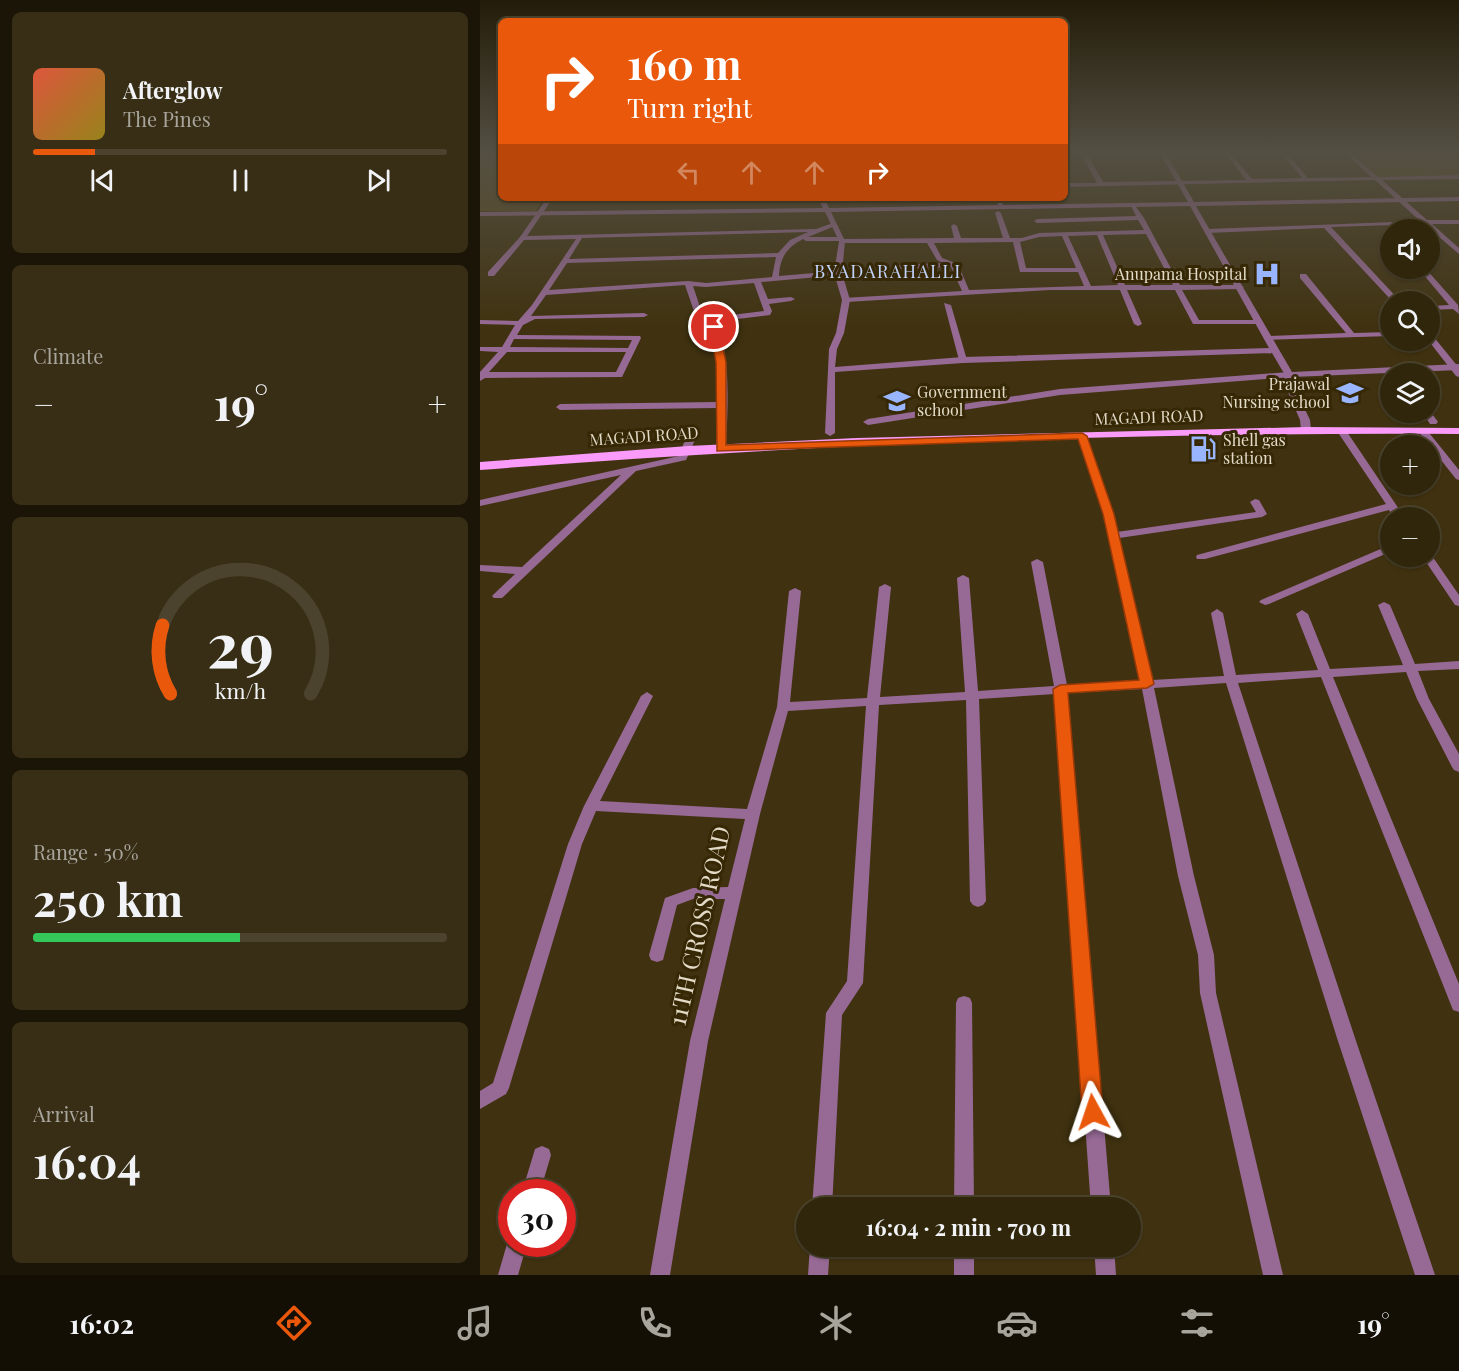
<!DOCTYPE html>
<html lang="en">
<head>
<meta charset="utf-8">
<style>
	:root { --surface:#30260c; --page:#382e15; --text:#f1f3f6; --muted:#a8a59d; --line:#4b432d; --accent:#ea580c }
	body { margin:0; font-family:"Playfair Display",serif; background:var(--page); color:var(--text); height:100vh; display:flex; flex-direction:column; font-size:22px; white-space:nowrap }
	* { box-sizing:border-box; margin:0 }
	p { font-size:20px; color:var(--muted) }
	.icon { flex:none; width:33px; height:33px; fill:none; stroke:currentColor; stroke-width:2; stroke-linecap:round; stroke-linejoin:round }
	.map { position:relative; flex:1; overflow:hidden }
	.details { display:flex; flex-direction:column; gap:12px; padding:12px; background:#1a1507; width:480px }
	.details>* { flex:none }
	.hud { position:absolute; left:18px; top:18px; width:570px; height:183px; border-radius:9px; box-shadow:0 2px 4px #0004,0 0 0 2px var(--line); background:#ea580c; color:#fff; overflow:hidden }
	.fabs { position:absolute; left:900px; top:219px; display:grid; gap:12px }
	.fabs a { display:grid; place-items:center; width:60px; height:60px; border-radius:50%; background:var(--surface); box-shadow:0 2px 4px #0004,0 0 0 2px var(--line); font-size:30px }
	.speed { position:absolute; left:18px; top:1179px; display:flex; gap:12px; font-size:30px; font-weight:700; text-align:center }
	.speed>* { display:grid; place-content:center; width:78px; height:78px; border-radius:50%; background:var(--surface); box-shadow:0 2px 4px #0004,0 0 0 2px var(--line); line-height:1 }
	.speed .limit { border:9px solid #d22; background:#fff; color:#111 }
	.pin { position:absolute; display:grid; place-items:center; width:51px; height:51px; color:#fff; margin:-26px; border:3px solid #fff; border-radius:50%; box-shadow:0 2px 6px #0007 }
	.me { position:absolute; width:66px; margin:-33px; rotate:355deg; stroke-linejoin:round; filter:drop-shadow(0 0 4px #0008) }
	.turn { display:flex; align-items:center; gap:21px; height:126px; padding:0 30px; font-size:27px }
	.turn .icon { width:78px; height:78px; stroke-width:2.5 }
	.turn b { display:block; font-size:42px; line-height:51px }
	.lanes { display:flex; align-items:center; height:57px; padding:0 30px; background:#0003; justify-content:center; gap:30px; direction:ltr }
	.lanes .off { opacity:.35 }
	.big { font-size:45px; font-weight:700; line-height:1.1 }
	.details .widget { flex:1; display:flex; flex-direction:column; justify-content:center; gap:9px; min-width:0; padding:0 21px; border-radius:9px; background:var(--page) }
	.details .dial { align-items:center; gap:0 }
	.dial svg { height:156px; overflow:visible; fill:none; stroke:var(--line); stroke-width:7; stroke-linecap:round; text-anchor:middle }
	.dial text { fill:var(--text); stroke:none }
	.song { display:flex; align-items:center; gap:18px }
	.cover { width:72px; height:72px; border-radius:9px; background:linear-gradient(135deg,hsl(10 70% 55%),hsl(50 70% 35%)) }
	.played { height:6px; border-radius:3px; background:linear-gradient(90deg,var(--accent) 15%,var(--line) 15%) }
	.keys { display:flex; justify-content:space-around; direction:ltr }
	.heat { display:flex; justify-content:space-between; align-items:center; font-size:33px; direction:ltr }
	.charge { height:9px; border-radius:4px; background:linear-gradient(90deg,#34c759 50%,var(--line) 0) }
	.trip { position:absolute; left:316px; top:1197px; width:345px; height:60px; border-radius:30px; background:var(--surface); box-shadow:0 2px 4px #0004,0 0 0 2px var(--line); font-weight:700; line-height:60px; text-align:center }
	.dock { display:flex; height:96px; justify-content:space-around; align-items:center; background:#130f05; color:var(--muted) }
	.dock .icon { width:42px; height:42px }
	.dock .current { color:var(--accent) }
	.dock b { font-size:27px; color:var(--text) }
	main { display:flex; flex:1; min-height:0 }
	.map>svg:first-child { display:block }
	.green { fill:#5a4719 }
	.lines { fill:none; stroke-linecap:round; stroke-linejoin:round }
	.minor { fill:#976a96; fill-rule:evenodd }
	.tertiary { fill:#976a96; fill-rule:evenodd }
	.primary { fill:#fa9bf9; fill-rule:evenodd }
	.route { fill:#ea580c; stroke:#983908; stroke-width:1.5 }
	.labels { text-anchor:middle; stroke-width:6; stroke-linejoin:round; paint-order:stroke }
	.far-poi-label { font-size:16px; fill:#e3dbc8; stroke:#362805; text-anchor:end }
	.far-street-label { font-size:16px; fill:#e3dbc8; stroke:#362805 }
	.far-neighbourhood-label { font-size:18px; letter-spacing:1.5px; fill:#c1d2fb; stroke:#362805 }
	.near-street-label { font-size:24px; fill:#e3dbc8; stroke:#362805 }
</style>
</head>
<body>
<main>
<section class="details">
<div class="widget">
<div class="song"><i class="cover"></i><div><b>Afterglow</b><p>The Pines</p></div></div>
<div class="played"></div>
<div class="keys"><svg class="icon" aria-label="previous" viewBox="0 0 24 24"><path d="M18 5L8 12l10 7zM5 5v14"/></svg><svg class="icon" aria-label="pause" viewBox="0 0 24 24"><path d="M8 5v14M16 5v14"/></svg><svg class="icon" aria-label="next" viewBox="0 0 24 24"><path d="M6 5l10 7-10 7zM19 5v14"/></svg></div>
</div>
<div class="widget"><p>Climate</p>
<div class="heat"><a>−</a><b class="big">19°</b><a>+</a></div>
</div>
<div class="widget dial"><svg viewBox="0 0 100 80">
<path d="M14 69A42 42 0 1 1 86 69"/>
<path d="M14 69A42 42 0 0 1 10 34" stroke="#ea580c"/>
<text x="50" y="56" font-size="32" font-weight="700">29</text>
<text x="50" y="72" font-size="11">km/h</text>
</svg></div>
<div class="widget"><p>Range · 50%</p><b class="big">250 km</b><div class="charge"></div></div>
<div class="widget"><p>Arrival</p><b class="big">16:04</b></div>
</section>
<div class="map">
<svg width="979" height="1275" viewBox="0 0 979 1275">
	<rect width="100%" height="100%" fill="#403210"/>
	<!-- green -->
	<path class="green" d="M0 150H21V198H63L56 211H0Z
		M871 150H979V175L899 177Z"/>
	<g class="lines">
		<!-- minor -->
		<path class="minor" d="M599 150H605L623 182 766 180 743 150H748L772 179 822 178 799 150H804L828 178 891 177 862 150H868L898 177 979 175V179L902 180 947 220H979V224H952L979 248V254L944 224 851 227 921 302H913L844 228 728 233 725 231 728 229 940 221 895 180 585 187V183H617Z
			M67 198H73L47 236 336 229 353 223 356 225 355 226 328 237H361L364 239 474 238 471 226 474 224 477 226 481 238H523L515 213 518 211 521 213 530 238H542L559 233 664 230 658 220 557 223 554 221 557 219 656 216 651 206 654 204 664 218 700 285H760L764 287 760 289 702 290 719 320H779L783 322 779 324H713L695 290H647L662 324 658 326 654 324 640 290H569L366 302 362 300 363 298 482 291 471 267 416 269 415 267 419 265 463 263 457 260 447 243H362L359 241H326L323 239C306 248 300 258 299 276L358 271H361V275L281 282 288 299 311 297 315 299 311 301 289 304 292 311 290 315 233 322C253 343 247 419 246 448L241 451 236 448 238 408 80 410 76 407 80 404 238 402V370L234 340 230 327 216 317 205 285 66 295 51 316 164 313 168 315 164 317 55 319 43 325 37 335 160 336 161 338 142 377 5 378 0 381V372L18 352 0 351V347H22L35 325 0 324V320L38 321 52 305 96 239 44 240 14 276H8V272L40 237ZM328 232 310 240 298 253 89 259 102 238ZM666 234 693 285H645L623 235ZM617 235 638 285 611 286 588 236ZM582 236 596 268H546L540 242 559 237ZM533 242 540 272H598L604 286 489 290 478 264 462 258 454 243ZM296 257 292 277 226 283 208 281 69 290 87 263ZM274 283 284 311 227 318 223 316 213 286 226 287ZM34 339 152 340 148 348 30 347ZM27 352H146L136 372H9Z
			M515 198H521L524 209H520Z
			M938 268H945L978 305 979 314 973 309 950 310V306L969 305Z
			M820 274H826L874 333 910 332V336L786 340V336H789L866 333 820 278Z
			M464 303 471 305 487 360 486 362 479 360Z
			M950 336H953L979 368V377L976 376 948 340H950Z
			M809 372 813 375 812 377 580 395 388 425 383 422 388 419 580 389Z
			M950 411 958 422 956 424H950L942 412H950Z
			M862 428 865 429 925 518H914L909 510 725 559H717L716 557 717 555 906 504 857 431Z
			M943 428 946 429 979 470V480L976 479 938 431Z
			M602 433 607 436 637 532 776 512 770 502 775 499 779 500 787 514 782 517 639 538 672 680 744 676 731 613 737 609 743 613 756 675 838 670 816 614 822 610 828 614 850 669 923 665 898 605 904 602 910 605 935 664 979 661V669L938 671 949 699 979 754V772L974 770 972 767 937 699 926 672 853 677 979 984V1012L973 1010 971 1005 841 677 758 683 875 1038 955 1275H935L857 1038 746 683 674 688 714 876 734 955 736 993 803 1275H783L720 993 718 955 698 876 662 689 588 693 631 1208H611L575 694 499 699 506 901 503 905 498 907 493 905 490 901 486 700 399 705 383 983 362 1015 352 1208H332L346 1013 367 981 386 706 308 711 280 814 228 1041 190 1275H170L210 1041 245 899H213L197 905 183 960 177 962 171 960 169 955 185 898 213 888 248 887 265 819 116 811 102 844 29 1088 26 1094 0 1109V1091L13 1083 88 844 104 806 161 696 167 692 173 696 120 801 267 809 297 707 309 591 315 588 321 591 310 702 387 698 399 587 405 584 411 587 400 697 485 692 477 578 483 575 489 578 498 691 574 686 551 562 557 559 563 562 587 685 660 681 623 514 597 436Z
			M210 437 215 440 206 460 156 471 22 598H14L12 596 14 594 35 574 0 571V565L42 567 141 475 0 506V500L199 456 205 440Z
			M910 545V552L789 604 785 605 779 602 781 600Z
			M950 553 979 595V606L975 605 942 556H950Z
			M484 996 490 998 492 1003 494 1208H474L476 1003 478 998Z
			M62 1146 69 1149 71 1155 60 1192H42L55 1149Z
			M32 1236V1244H47L38 1275H18L27 1244Z
			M330 1246H350L348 1275H328Z
			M474 1246H494V1275H474Z
			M614 1246H634L636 1275H616Z"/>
		<!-- tertiary -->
		<path class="tertiary" d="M678 150H684L714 202 979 197V201L716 206 812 372 979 364V370L812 377 811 380 830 420 831 430 826 433 821 430 820 420 803 380 805 375 792 353 483 363 355 372V433L350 436 345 433 349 349 356 333 362 300 354 273 359 241 345 212 0 216V212L343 208 338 198H344L349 208 708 202ZM710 206 789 348 483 357 355 367 357 349 364 333 370 300 362 273 365 241 351 212Z"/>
		<!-- primary -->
		<path class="primary" d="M826 427 979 428V434C652 432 326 444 0 470V462L208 446 377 438Z"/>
	</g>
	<!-- sky -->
	<linearGradient id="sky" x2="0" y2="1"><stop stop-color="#231c09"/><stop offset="0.46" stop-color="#534f42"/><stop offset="1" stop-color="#534f42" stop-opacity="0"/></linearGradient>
	<rect width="979" height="329" fill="url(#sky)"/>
	<!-- route -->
	<path class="route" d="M234 324 238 327 246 362V445L602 433 607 436 634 514 674 684 667 688 588 693 623 1112 620 1119 613 1121 605 1119 602 1112 573 689 580 685 659 680 623 514 598 439 237 451 236 362 229 327Z"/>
	<!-- icons -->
	<defs>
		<g id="hospital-bare" transform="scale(2.07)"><path d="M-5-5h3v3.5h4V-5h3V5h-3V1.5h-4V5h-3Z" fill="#99b5fd" stroke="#362805" stroke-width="2.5" paint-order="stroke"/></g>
		<g id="school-bare" transform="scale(2.07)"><path d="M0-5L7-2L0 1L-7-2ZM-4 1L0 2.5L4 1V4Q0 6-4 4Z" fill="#99b5fd" stroke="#362805" stroke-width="2.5" paint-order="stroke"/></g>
		<g id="fuel-bare" transform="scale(2.07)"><path d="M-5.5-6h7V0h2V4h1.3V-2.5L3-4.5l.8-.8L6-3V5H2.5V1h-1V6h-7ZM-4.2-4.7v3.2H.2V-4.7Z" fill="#99b5fd" stroke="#362805" stroke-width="2.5" paint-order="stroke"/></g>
	</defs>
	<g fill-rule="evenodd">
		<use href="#hospital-bare" x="787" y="274"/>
		<use href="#school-bare" x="870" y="393"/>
		<use href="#school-bare" x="417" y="401"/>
		<use href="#fuel-bare" x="723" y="449"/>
	</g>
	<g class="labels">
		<!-- far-poi labels -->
		<g class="far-poi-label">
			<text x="767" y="280">Anupama Hospital</text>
			<text x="850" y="390">Prajawal<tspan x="850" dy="18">Nursing school</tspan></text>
			<text x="437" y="398" text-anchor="start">Government<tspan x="437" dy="18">school</tspan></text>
			<text x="743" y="446" text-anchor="start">Shell gas<tspan x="743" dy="18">station</tspan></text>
		</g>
		<!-- far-street labels -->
		<g class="far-street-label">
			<text transform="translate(669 417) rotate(-2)" y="6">MAGADI ROAD</text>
			<text transform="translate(164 436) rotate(-4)" y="6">MAGADI ROAD</text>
		</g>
		<!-- far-neighbourhood labels -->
		<g class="far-neighbourhood-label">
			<text x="408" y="278">BYADARAHALLI</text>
		</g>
		<!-- near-street labels -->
		<g class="near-street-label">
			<text transform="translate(220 926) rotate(-77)" y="8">11TH CROSS ROAD</text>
		</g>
	</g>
</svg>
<div class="fabs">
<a><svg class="icon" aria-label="sound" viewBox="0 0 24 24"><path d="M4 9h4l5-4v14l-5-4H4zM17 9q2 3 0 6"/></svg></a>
<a><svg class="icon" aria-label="search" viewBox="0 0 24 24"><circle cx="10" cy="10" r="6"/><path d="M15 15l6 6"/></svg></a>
<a><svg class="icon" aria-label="layers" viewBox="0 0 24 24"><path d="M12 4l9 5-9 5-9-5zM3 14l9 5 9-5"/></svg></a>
<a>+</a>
<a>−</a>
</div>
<div class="speed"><div class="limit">30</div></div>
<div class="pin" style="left:234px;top:327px;background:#d93025"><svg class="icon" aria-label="arrive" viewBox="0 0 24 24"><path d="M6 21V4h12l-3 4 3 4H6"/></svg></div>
<svg class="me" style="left:613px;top:1112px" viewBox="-20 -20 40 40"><path d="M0-17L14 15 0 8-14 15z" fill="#ea580c" stroke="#fff" stroke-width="4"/></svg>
<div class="trip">16:04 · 2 min · 700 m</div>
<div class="hud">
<div class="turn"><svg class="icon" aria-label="right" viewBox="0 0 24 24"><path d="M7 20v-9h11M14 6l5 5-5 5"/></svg><div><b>160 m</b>Turn right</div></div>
<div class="lanes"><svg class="icon off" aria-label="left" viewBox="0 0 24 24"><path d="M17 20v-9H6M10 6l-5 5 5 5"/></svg><svg class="icon off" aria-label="ahead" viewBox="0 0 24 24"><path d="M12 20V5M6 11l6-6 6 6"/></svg><svg class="icon off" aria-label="ahead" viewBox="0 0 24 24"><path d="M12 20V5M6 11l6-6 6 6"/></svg><svg class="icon" aria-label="right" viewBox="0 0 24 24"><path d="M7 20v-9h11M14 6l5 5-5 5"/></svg></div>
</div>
</div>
</main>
<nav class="dock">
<b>16:02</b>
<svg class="icon current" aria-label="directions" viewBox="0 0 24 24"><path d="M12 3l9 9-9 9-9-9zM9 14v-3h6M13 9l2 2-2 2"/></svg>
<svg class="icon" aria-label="music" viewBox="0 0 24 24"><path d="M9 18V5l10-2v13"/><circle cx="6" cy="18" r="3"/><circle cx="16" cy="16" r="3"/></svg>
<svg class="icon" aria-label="phone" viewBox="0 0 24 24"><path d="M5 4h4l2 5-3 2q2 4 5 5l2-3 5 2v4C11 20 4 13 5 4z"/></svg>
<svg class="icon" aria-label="climate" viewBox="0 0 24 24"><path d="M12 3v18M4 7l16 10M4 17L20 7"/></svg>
<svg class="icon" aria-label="car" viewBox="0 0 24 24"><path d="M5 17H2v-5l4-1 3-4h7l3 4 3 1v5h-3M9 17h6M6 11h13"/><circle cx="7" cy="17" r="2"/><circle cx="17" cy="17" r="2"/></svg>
<svg class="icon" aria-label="filters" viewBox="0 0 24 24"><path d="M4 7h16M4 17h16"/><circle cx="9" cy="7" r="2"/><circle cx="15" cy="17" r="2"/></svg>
<b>19°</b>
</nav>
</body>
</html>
